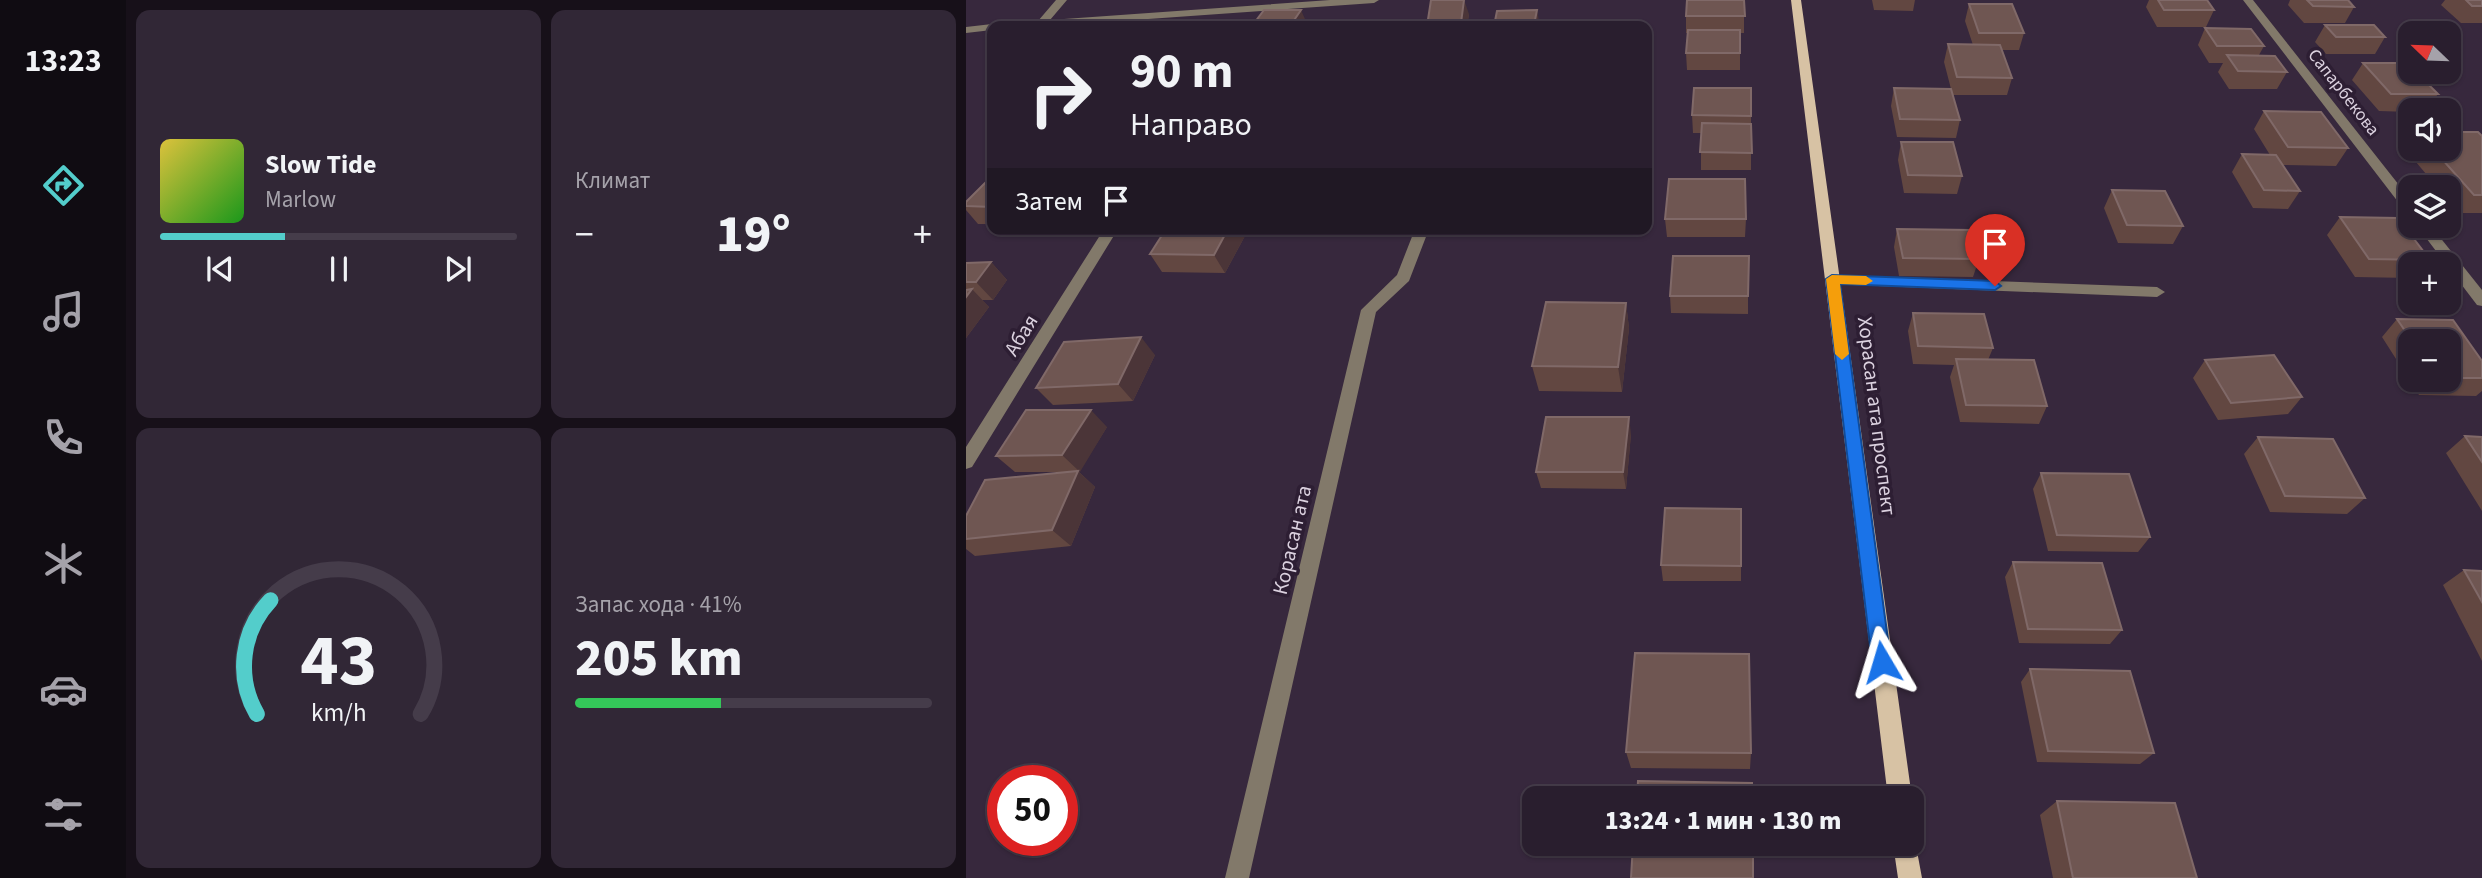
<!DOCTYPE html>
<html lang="ru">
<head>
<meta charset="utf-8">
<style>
	:root { --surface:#291e2e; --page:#312736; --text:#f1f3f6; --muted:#a5a2aa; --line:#453c4a; --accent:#53cdcb }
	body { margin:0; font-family:"Source Sans 3",sans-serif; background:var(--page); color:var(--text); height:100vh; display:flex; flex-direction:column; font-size:26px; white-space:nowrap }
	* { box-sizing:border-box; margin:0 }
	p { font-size:23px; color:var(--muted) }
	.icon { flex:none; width:38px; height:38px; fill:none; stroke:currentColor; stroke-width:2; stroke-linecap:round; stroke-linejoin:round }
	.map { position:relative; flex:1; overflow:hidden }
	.drawer { display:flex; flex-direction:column; gap:10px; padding:10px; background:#171019; width:840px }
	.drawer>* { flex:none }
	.banner { position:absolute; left:21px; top:21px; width:665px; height:214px; border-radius:14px; box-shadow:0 2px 5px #0004,0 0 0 2px var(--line); background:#291e2e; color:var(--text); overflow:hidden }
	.needle { width:46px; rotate:293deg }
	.controls { position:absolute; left:1432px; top:21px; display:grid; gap:14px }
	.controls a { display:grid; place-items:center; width:63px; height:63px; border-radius:14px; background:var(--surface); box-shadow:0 2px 5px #0004,0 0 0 2px var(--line); font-size:35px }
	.speed { position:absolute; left:21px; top:765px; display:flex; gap:14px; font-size:35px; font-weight:700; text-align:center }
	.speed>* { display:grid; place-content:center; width:91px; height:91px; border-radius:50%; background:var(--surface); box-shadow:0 2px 5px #0004,0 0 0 2px var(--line); line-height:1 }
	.speed .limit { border:10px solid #d22; background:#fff; color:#111 }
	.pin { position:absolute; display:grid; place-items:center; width:60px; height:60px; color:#fff; margin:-72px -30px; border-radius:50% 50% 50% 0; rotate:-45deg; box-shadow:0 0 7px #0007 }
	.pin .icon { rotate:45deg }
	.me { position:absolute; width:77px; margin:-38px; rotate:353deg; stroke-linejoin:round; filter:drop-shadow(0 0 5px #0008) }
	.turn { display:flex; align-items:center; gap:24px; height:147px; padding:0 28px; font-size:32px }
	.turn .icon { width:91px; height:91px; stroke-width:2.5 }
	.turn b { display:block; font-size:49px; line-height:60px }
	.then { display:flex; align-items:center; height:66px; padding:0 28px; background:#0003; gap:14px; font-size:26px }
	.big { font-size:52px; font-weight:800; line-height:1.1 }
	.drawer .tile { flex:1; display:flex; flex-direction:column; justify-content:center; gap:10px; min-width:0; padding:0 24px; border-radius:14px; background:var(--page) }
	.drawer .dial { align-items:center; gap:0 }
	.dial svg { height:182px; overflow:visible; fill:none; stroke:var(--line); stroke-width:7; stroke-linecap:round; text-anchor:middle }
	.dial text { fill:var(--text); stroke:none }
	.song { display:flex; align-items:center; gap:21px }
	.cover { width:84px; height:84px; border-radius:10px; background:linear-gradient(135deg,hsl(50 70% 55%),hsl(120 70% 35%)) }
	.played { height:7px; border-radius:4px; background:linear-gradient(90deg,var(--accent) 35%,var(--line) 35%) }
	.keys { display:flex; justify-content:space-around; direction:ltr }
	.heat { display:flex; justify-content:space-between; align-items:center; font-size:38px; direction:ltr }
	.charge { height:10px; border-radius:5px; background:linear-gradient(90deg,#34c759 41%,var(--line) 0) }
	.drawer .tiles { flex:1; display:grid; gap:10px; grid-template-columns:repeat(2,1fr) }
	.trip { position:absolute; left:556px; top:786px; width:402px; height:70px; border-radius:14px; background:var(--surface); box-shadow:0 2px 5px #0004,0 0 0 2px var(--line); font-weight:800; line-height:70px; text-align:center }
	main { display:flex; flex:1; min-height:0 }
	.menu { display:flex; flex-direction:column; width:126px; justify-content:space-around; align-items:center; background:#100c12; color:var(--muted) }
	.menu .icon { width:49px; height:49px }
	.menu .current { color:var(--accent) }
	.menu b { font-size:32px; color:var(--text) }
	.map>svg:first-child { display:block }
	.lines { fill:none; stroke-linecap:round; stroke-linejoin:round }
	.minor { fill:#82796a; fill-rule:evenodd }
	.major { fill:#d7c2a4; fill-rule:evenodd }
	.wall { fill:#624741; fill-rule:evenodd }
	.shaded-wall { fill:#4b3538 }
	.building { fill:#6f5652; stroke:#806968; stroke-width:2 }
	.route { fill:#1a73e8; stroke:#114b97; stroke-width:2 }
	.slow { fill:#f59e0b }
	.labels { text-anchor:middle; stroke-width:7; stroke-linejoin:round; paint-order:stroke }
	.far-street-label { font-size:18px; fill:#dbd1df; stroke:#2d1e33 }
	.street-label { font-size:21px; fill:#dbd1df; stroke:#2d1e33 }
</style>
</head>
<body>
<main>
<nav class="menu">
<b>13:23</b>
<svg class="icon current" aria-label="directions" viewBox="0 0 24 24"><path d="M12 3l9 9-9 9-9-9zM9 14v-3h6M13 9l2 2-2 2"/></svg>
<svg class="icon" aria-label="music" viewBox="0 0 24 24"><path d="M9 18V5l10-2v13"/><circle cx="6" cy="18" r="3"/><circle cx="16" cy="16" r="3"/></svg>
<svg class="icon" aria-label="phone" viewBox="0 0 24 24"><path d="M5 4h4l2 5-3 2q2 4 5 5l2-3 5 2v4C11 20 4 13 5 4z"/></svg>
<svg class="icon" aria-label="climate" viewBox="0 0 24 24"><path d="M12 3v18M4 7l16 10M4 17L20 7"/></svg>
<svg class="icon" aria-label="car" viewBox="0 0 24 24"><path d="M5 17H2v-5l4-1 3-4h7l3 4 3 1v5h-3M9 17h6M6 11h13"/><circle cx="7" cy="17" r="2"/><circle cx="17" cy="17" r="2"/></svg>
<svg class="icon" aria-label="filters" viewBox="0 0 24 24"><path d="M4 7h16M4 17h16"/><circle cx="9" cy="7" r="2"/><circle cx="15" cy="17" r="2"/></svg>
</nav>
<section class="drawer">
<div class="tiles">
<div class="tile">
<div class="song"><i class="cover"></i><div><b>Slow Tide</b><p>Marlow</p></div></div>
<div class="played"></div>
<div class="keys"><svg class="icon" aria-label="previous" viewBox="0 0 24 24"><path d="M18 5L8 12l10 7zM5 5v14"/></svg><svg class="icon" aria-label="pause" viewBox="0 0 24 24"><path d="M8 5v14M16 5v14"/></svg><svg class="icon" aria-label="next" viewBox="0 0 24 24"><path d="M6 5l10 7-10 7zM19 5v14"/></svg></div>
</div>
<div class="tile"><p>Климат</p>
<div class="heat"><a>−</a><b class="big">19°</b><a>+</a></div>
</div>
<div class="tile dial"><svg viewBox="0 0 100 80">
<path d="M14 69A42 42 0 1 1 86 69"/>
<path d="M14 69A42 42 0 0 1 20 19" stroke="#53cdcb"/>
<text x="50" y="56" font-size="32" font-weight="700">43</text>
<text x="50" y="72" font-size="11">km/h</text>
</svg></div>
<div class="tile"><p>Запас хода · 41%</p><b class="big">205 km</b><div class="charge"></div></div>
</div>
</section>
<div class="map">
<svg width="1516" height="878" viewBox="0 0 1516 878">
	<rect width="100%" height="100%" fill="#37283d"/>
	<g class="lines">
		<!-- minor -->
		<path class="minor" d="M90 0H101L84 20 364 0H413L408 3 83 26H36L41 23 72 21Z
			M1277 0H1287L1444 199V212L1439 211Z
			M26 24 31 26H26V30L0 33V27Z
			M1451 226H1465L1516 290V306L1511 305Z
			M138 229H152L6 467 0 469V447Z
			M449 229H463L443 281 410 312 283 878H259L395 310 431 275Z
			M866 275 1191 287 1199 292 1191 297 861 284 859 280 861 276Z"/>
		<!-- major -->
		<path class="major" d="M825 0H835L946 798H922Z
			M948 835 956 878H932L927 844H947Z"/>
	</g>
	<!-- wall -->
	<path class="wall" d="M778 0V33H774V70H721L720 53 722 33H720V16Z
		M906 0H949L947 11 908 10Z
		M1183 0H1241L1248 10 1240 27H1191L1180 7Z
		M1324 0H1382L1388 7 1379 23H1338L1322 5Z
		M1473 0H1516V23H1495L1475 5 1479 0Z
		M1003 4 1058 33 1053 50H1036L1046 78 1041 95H987L994 120 990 138 931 137 925 106 928 88 985 89 978 62 982 44 1007 45 999 21Z
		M503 14 501 26H461Z
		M1359 25 1419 37 1409 54H1360L1349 42Z
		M1239 28 1298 46 1293 55 1321 72 1311 89H1263L1252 72 1257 63H1243L1232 45Z
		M1397 63 1472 94 1460 110H1444V112L1413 111 1386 80Z
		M785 88V170H735V133H727L726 115Z
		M1298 111 1382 148 1370 166 1316 165 1334 191 1322 209 1287 208 1266 172 1276 154 1304 155 1288 129Z
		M1516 136V213H1493L1482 200V187H1471L1439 149 1444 142V149H1482Z
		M935 142 996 176 991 194 938 193 932 160Z
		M26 179V224H12L0 210V202Z
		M1146 190 1217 226 1207 244 1152 243 1138 208Z
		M1374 217 1464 260 1461 264H1444V278L1389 277 1361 235Z
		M699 219H780L779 237H701Z
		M200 229H277L280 234 259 273 196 272 184 254Z
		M931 229 1013 259 1007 277 933 276 928 247Z
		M25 262 41 280 27 300H16L23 307 0 338V263Z
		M704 296H782V314L705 313Z
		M660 303 663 328 656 392 573 391 566 366Z
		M947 313 1027 348 1022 360 1081 406 1073 424 994 422 984 377 988 365 947 364 942 331Z
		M1431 319 1487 320 1516 361V391L1510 396 1453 395 1416 337ZM1444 341H1482V380H1444Z
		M189 355 167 401 87 405 70 388Z
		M1239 360 1336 397 1322 414 1252 420 1227 378Z
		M141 427 113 472 129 487 105 546 9 556 0 549V516L95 472H49L30 456Z
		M665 434 660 489 575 488 570 472Z
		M1499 436 1516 437V511L1480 453Z
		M1292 437 1399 498 1381 514 1304 512 1278 454Z
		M1075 473 1184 537 1172 552 1082 551 1067 489Z
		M1047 562 1156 630 1144 644 1053 643 1039 577Z
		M695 565 775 566V581H697Z
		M1498 570 1516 571V661L1477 585Z
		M1064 669 1188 753 1174 764 1071 762 1055 682Z
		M660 752 785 753 784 769 665 768Z
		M1091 801 1231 878H1087L1074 815Z"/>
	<!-- shaded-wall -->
	<path class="shaded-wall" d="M498 0 503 14 501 26H496L495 23Z
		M335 10 342 26H324Z
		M571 10 574 26 568 25Z
		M262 229H277L280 234 259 273 248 255Z
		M25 262 41 280 27 300 10 282Z
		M6 289 23 307 0 338V297Z
		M660 303 663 328 656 392 652 367Z
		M175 337 189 355 167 401 152 384Z
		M125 410 141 427 114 472 96 455Z
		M663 417 665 434 660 489 657 472Z
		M112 471 129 487 105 546 86 530Z"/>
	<!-- building -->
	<path class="building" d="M465 0H498L495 23 461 26Z
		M721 0H778L779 16H720Z
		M1192 0H1241L1248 10H1198Z
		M1341 0H1382L1388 7 1347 6Z
		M1500 0H1516V6H1506Z
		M1003 4H1046L1058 33H1013Z
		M298 10H335L324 26H286Z
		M571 10 568 25 528 26 531 11Z
		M1359 25H1408L1419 37H1370Z
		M1239 28 1285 29 1298 46H1251Z
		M722 30H774V53H720Z
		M982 44 1034 45 1046 78 991 77Z
		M1261 55 1309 56 1321 72 1272 71Z
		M1397 63H1442L1444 65V72H1450L1472 94H1425Z
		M728 88H785V116L726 115Z
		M928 88 985 89 994 120 934 119Z
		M1298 111 1355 112 1382 148 1322 147Z
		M736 123 785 124 786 153 734 152Z
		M1482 132H1512L1516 136V195H1508L1467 149H1482Z
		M935 142H987L996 176 942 175Z
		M1276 154 1310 155 1334 191 1298 190Z
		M23 179H26V207L0 206V202Z
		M703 179H779L780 219H699Z
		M1146 190 1199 191 1217 226 1161 225Z
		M1374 217 1432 218 1464 260 1403 259Z
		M200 229H262L248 255 184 254Z
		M931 229 1005 230 1013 259 937 258Z
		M707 256H783L782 296H704Z
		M25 262 10 282H0V263Z
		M6 289 0 297V290Z
		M580 302 660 303 652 367 566 366Z
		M947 313 1018 314 1027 348 952 346Z
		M1431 319 1487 320 1516 361V378H1482V341H1446Z
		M175 337 152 384 70 388 98 342Z
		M1308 355 1336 397 1265 403 1239 360Z
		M990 359 1068 360 1081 406 1000 405Z
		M60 410H125L96 455 30 456Z
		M580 417H663L657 472H570Z
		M1499 436 1516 437V462Z
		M1292 437 1367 439 1399 498 1319 496Z
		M112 471 86 530 0 539V516L19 480Z
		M1075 473 1163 474 1184 537 1091 535Z
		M699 508 775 509V566L695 565Z
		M1047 562 1136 563 1156 630 1062 629Z
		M1498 570 1516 571V602Z
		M669 653 783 654 785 753 660 752Z
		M1064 669 1164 671 1188 753 1082 751Z
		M672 781 786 783V798H671Z
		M1091 801 1209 803 1231 878H1107Z
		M667 844H787V878H665Z"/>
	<!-- route -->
	<path class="route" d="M866 275 1029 281 1035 286 1029 290 874 284 925 662 923 668 916 671 909 668 906 662 860 279Z"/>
	<!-- slow -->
	<path class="slow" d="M866 275 900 276 907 281 900 285 874 284 883 354 876 360 869 354 860 279Z"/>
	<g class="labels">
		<!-- far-street labels -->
		<g class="far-street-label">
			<text transform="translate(1378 92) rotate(52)" y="6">Сапарбекова</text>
		</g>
		<!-- street labels -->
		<g class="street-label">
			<text transform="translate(55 335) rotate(-58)" y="7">Абая</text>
			<text transform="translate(911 416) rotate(83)" y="7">Хорасан ата проспект</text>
			<text transform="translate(326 540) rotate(-77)" y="7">Корасан ата</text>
		</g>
	</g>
</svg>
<div class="controls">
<a><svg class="needle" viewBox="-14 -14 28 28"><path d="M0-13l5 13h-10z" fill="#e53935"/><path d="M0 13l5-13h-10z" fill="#a5a2aa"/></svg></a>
<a><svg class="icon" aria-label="sound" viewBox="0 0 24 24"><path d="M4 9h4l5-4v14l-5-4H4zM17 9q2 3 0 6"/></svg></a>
<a><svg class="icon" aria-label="layers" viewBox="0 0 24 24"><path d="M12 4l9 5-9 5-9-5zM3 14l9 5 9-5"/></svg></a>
<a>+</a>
<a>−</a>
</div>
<div class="speed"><div class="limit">50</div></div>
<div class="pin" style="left:1029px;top:286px;background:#d93025"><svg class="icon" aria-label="arrive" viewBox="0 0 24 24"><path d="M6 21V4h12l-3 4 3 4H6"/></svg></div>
<svg class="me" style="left:916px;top:662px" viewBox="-20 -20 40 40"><path d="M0-17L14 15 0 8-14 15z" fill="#1a73e8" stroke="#fff" stroke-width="4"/></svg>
<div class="trip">13:24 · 1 мин · 130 m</div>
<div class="banner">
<div class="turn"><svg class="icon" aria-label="right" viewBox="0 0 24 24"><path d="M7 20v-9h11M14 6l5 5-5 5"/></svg><div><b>90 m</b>Направо</div></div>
<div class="then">Затем<svg class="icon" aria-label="arrive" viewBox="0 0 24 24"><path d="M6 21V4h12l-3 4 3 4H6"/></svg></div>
</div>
</div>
</main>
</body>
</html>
